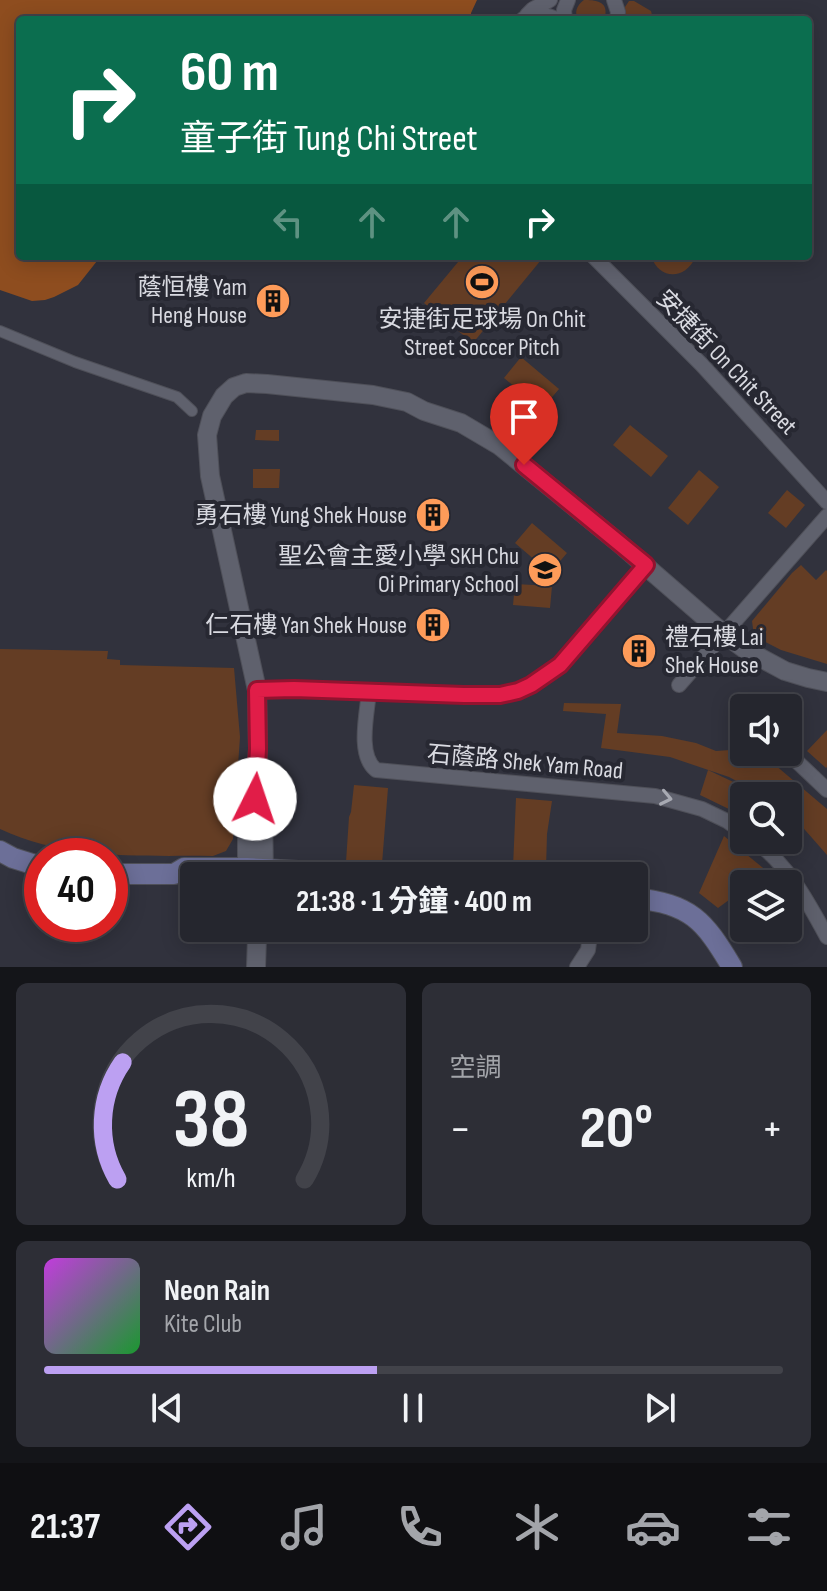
<!DOCTYPE html>
<html lang="zh-TW">
<head>
<meta charset="utf-8">
<style>
	:root { --surface:#25262e; --page:#2d2e36; --text:#f1f3f6; --muted:#a3a5aa; --line:#42434a; --accent:#bca0f2 }
	body { margin:0; font-family:"Sofia Sans Condensed","Noto Sans TC",sans-serif; background:var(--page); color:var(--text); height:100vh; display:flex; flex-direction:column; font-size:30px; white-space:nowrap }
	* { box-sizing:border-box; margin:0 }
	p { font-size:26px; color:var(--muted) }
	.icon { flex:none; width:44px; height:44px; fill:none; stroke:currentColor; stroke-width:2; stroke-linecap:round; stroke-linejoin:round }
	.map { position:relative; height:967px; overflow:hidden }
	.details { display:flex; flex-direction:column; gap:16px; padding:16px; background:#141519; flex:1 }
	.details>* { flex:none }
	.hud { position:absolute; left:16px; top:16px; width:796px; height:244px; border-radius:8px; box-shadow:0 4px 20px #0003,0 0 0 2px var(--line); background:#0b6e4f; color:#fff; overflow:hidden }
	.fabs { position:absolute; left:730px; top:694px; display:grid; gap:16px }
	.fabs a { display:grid; place-items:center; width:72px; height:72px; border-radius:8px; background:var(--surface); box-shadow:0 4px 20px #0003,0 0 0 2px var(--line); font-size:40px }
	.speed { position:absolute; left:24px; top:838px; display:flex; gap:16px; font-size:40px; font-weight:700; text-align:center }
	.speed>* { display:grid; place-content:center; width:104px; height:104px; border-radius:50%; background:var(--surface); box-shadow:0 4px 20px #0003,0 0 0 2px var(--line); line-height:1 }
	.speed .limit { border:12px solid #d22; background:#fff; color:#111 }
	.pin { position:absolute; display:grid; place-items:center; width:68px; height:68px; color:#fff; margin:-82px -34px; border-radius:50% 50% 50% 0; rotate:-45deg; box-shadow:0 0 8px #0007 }
	.pin .icon { rotate:45deg }
	.me { position:absolute; width:88px; margin:-44px; rotate:4deg; stroke-linejoin:round; filter:drop-shadow(0 0 6px #0008) }
	.turn { display:flex; align-items:center; gap:28px; height:168px; padding:0 32px; font-size:36px }
	.turn .icon { width:104px; height:104px; stroke-width:2.5 }
	.turn b { display:block; font-size:56px; line-height:68px }
	.lanes { display:flex; align-items:center; height:76px; padding:0 32px; background:#0003; justify-content:center; gap:40px; direction:ltr }
	.lanes .off { opacity:.35 }
	.big { font-size:60px; font-weight:700; line-height:1.1 }
	.details .tile { flex:1; display:flex; flex-direction:column; justify-content:center; gap:12px; min-width:0; padding:0 28px; border-radius:12px; background:var(--page) }
	.details .dial { align-items:center; gap:0 }
	.dial svg { height:208px; overflow:visible; fill:none; stroke:var(--line); stroke-width:7; stroke-linecap:round; text-anchor:middle }
	.dial text { fill:var(--text); stroke:none }
	.song { display:flex; align-items:center; gap:24px }
	.cover { width:96px; height:96px; border-radius:12px; background:linear-gradient(135deg,hsl(290 70% 55%),hsl(130 70% 35%)) }
	.played { height:8px; border-radius:4px; background:linear-gradient(90deg,var(--accent) 45%,var(--line) 45%) }
	.keys { display:flex; justify-content:space-around; direction:ltr }
	.heat { display:flex; justify-content:space-between; align-items:center; font-size:44px; direction:ltr }
	.details .tiles { flex:1; display:grid; gap:16px; grid-template-columns:1fr 1fr }
	.tile:last-child { grid-column:span 2 }
	.trip { position:absolute; left:180px; top:862px; width:468px; height:80px; border-radius:8px; background:var(--surface); box-shadow:0 4px 20px #0003,0 0 0 2px var(--line); font-weight:700; line-height:80px; text-align:center }
	.dock { display:flex; height:128px; justify-content:space-around; align-items:center; background:#0f0f12; color:var(--muted) }
	.dock .icon { width:56px; height:56px }
	.dock .current { color:var(--accent) }
	.dock b { font-size:36px; color:var(--text) }
	.map>svg:first-child { display:block }
	.green { fill:#643d24 }
	.forest { fill:#8e4d1f }
	.lines { fill:none; stroke-linecap:round; stroke-linejoin:round }
	.pedestrian-casing { stroke:#4f5059; stroke-width:12 }
	.minor-casing { stroke:#4f5059; stroke-width:16 }
	.tertiary-casing { stroke:#4f5059; stroke-width:20 }
	.secondary-casing { stroke:#4f5059; stroke-width:22 }
	.pedestrian { stroke:#5f616d; stroke-width:10 }
	.minor { stroke:#5f616d; stroke-width:14 }
	.tertiary { stroke:#5f616d; stroke-width:18 }
	.secondary { stroke:#6c6f98; stroke-width:20 }
	.oneway { stroke:#a8aab3 }
	.route-casing { stroke:#92132f; stroke-width:20 }
	.route { stroke:#e11d48; stroke-width:14 }
	.labels { text-anchor:middle; stroke-width:8; stroke-linejoin:round; paint-order:stroke }
	.poi-label { font-size:24px; fill:#d9dae1; stroke:#272832; text-anchor:end }
	.street-label { font-size:24px; fill:#d9dae1; stroke:#272832 }
</style>
</head>
<body>
<div class="map">
<svg width="827" height="967" viewBox="0 0 827 967">
	<rect width="100%" height="100%" fill="#31323d"/>
	<!-- green -->
	<path class="green" d="M584 0C598 0 610 2 604 20H578C574 12 577 5 584 0Z
		M629 1H634L651 11 652 15 626 20 625 7Z
		M463 256H536L541 260 473 343 424 303Z
		M651 256H703L695 258C685 280 659 280 651 256Z
		M521 357 559 389 542 409 504 378Z
		M630 425 668 456 651 477 613 445Z
		M256 430H279V441L255 440Z
		M253 469H280L279 488H253Z
		M699 470 719 487 688 525 668 508Z
		M787 490 805 505 786 528 768 513Z
		M532 523 567 553 550 573 515 543Z
		M801 565 816 580 826 570 827 571V664L781 650 754 636 752 621 792 573Z
		M515 584 552 586 550 608 513 605Z
		M0 649 108 651 107 659 120 660V665L234 668 240 737 233 839 226 851 213 856C139 855 69 861 0 829Z
		M564 703 621 704 617 733 662 736 696 743 716 751 744 749V752L761 753 827 809V855L798 822 788 813V796H765L729 777 670 757 601 748 606 714 563 711Z
		M827 730V767L826 768 807 751Z
		M708 770 746 788 735 812 700 795Z
		M354 785 388 788 382 864 346 862 349 817 351 812Z
		M516 798 552 801 547 834 546 869 513 867Z
		M724 836 768 872 751 884H744V889L718 908 699 893Z"/>
	<!-- forest -->
	<path class="forest" d="M0 0H477L471 13V20H20V256H101L78 285 54 297 45 300 32 301 0 290Z"/>
	<g class="lines">
		<!-- pedestrian casing -->
		<g class="pedestrian-casing">
			<path id="pedestrian" d="M0 331 75 362 177 397 192 411"/>
		</g>
		<!-- minor casing -->
		<g class="minor-casing">
			<path id="minor" d="M614 0 618 12 617 20
				M527 15 533 9 550 0
				M523 19C533 13 548 14 558 20
				M565 20 564 10 568 0
				M593 256 702 365 827 502
				M679 685 827 516
				M257 690 294 689 464 695H500L518 691 531 685 560 665 646 565
				M369 692C367 714 357 755 376 770L655 796 702 809 727 821 744 833
				M790 755 827 790
				M754 840C788 865 807 900 827 937
				M577 967 588 950 591 928"/>
		</g>
		<!-- tertiary casing -->
		<g class="tertiary-casing">
			<path id="tertiary" d="M255 799 263 811 264 876
				M247 876V812L255 799 258 749 257 690 210 476 207 435 212 416 224 396 234 387 246 383 267 384 373 395 407 402 424 411 461 423 500 446 619 543 724 634 746 650 785 671 808 678 827 682
				M250 928 257 938 256 967"/>
		</g>
		<!-- secondary casing -->
		<g class="secondary-casing">
			<path id="secondary" d="M0 851 13 858 42 867
				M110 874H174L184 868H247L387 876
				M634 898C691 904 704 920 732 967"/>
		</g>
		<!-- pedestrian -->
		<use href="#pedestrian" class="pedestrian"/>
		<!-- minor -->
		<use href="#minor" class="minor"/>
		<!-- tertiary -->
		<use href="#tertiary" class="tertiary"/>
		<!-- secondary -->
		<use href="#secondary" class="secondary"/>
	</g>
	<!-- one-way arrows -->
	<defs><path id="oneway-chevron" d="M-2-3.5L2.5 0L-2 3.5" fill="none" stroke-width="1.6" stroke-linecap="round" stroke-linejoin="round" transform="scale(2)"/></defs>
	<use class="oneway" href="#oneway-chevron" transform="translate(666 798) rotate(12)"/>
	<g class="lines">
		<!-- route casing -->
		<g class="route-casing">
			<path id="route" d="M255 799 258 749 257 690 294 689 464 695H500L518 691 531 685 560 665 646 565 524 465"/>
		</g>
		<!-- route -->
		<use href="#route" class="route"/>
	</g>
	<!-- icons -->
	<defs>
		<g id="stadium-disc" transform="scale(1.8)"><circle r="9.5" fill="#fe9b59" stroke="#272832"/><path d="M0-5a6.5 5 0 1 0 0 10a6.5 5 0 1 0 0-10ZM-3.5-1.8h7v3.6h-7Z" fill="#111"/></g>
		<g id="building-disc" transform="scale(1.8)"><circle r="9.5" fill="#fe9b59" stroke="#272832"/><path d="M-4-6H4V6H1V3H-1V6H-4ZM-2.5-4.3h1.7v1.8h-1.7ZM.8-4.3h1.7v1.8H.8ZM-2.5-1h1.7V.8h-1.7ZM.8-1h1.7V.8H.8Z" fill="#111"/></g>
		<g id="school-disc" transform="scale(1.8)"><circle r="9.5" fill="#fe9b59" stroke="#272832"/><path d="M0-5L7-2L0 1L-7-2ZM-4 1L0 2.5L4 1V4Q0 6-4 4Z" fill="#111"/></g>
	</defs>
	<g fill-rule="evenodd">
		<use href="#stadium-disc" x="482" y="282"/>
		<use href="#building-disc" x="273" y="301"/>
		<use href="#building-disc" x="433" y="515"/>
		<use href="#school-disc" x="545" y="570"/>
		<use href="#building-disc" x="433" y="625"/>
		<use href="#building-disc" x="639" y="651"/>
	</g>
	<g class="labels">
		<!-- poi labels -->
		<g class="poi-label">
			<text x="247" y="295">蔭恒樓 Yam<tspan x="247" dy="28">Heng House</tspan></text>
			<text x="482" y="327" text-anchor="middle">安捷街足球場 On Chit<tspan x="482" dy="28">Street Soccer Pitch</tspan></text>
			<text x="407" y="523">勇石樓 Yung Shek House</text>
			<text x="519" y="564">聖公會主愛小學 SKH Chu<tspan x="519" dy="28">Oi Primary School</tspan></text>
			<text x="407" y="633">仁石樓 Yan Shek House</text>
			<text x="665" y="645" text-anchor="start">禮石樓 Lai<tspan x="665" dy="28">Shek House</tspan></text>
		</g>
		<!-- street labels -->
		<g class="street-label">
			<text transform="translate(727 362) rotate(46)" y="8">安捷街 On Chit Street</text>
			<text transform="translate(525 762) rotate(5)" y="8">石蔭路 Shek Yam Road</text>
		</g>
	</g>
</svg>
<div class="fabs">
<a><svg class="icon" aria-label="sound" viewBox="0 0 24 24"><path d="M4 9h4l5-4v14l-5-4H4zM17 9q2 3 0 6"/></svg></a>
<a><svg class="icon" aria-label="search" viewBox="0 0 24 24"><circle cx="10" cy="10" r="6"/><path d="M15 15l6 6"/></svg></a>
<a><svg class="icon" aria-label="layers" viewBox="0 0 24 24"><path d="M12 4l9 5-9 5-9-5zM3 14l9 5 9-5"/></svg></a>
</div>
<div class="speed"><div class="limit">40</div></div>
<div class="pin" style="left:524px;top:465px;background:#d93025"><svg class="icon" aria-label="arrive" viewBox="0 0 24 24"><path d="M6 21V4h12l-3 4 3 4H6"/></svg></div>
<svg class="me" style="left:255px;top:799px" viewBox="-20 -20 40 40"><circle r="19" fill="#fff"/><path d="M0-13L10 11 0 6-10 11z" fill="#e11d48"/></svg>
<div class="trip">21:38 · 1 分鐘 · 400 m</div>
<div class="hud">
<div class="turn"><svg class="icon" aria-label="right" viewBox="0 0 24 24"><path d="M7 20v-9h11M14 6l5 5-5 5"/></svg><div><b>60 m</b>童子街 Tung Chi Street</div></div>
<div class="lanes"><svg class="icon off" aria-label="left" viewBox="0 0 24 24"><path d="M17 20v-9H6M10 6l-5 5 5 5"/></svg><svg class="icon off" aria-label="ahead" viewBox="0 0 24 24"><path d="M12 20V5M6 11l6-6 6 6"/></svg><svg class="icon off" aria-label="ahead" viewBox="0 0 24 24"><path d="M12 20V5M6 11l6-6 6 6"/></svg><svg class="icon" aria-label="right" viewBox="0 0 24 24"><path d="M7 20v-9h11M14 6l5 5-5 5"/></svg></div>
</div>
</div>
<section class="details">
<div class="tiles">
<div class="tile dial"><svg viewBox="0 0 100 80">
<path d="M14 69A42 42 0 1 1 86 69"/>
<path d="M14 69A42 42 0 0 1 16 24" stroke="#bca0f2"/>
<text x="50" y="56" font-size="32" font-weight="700">38</text>
<text x="50" y="72" font-size="11">km/h</text>
</svg></div>
<div class="tile"><p>空調</p>
<div class="heat"><a>−</a><b class="big">20°</b><a>+</a></div>
</div>
<div class="tile">
<div class="song"><i class="cover"></i><div><b>Neon Rain</b><p>Kite Club</p></div></div>
<div class="played"></div>
<div class="keys"><svg class="icon" aria-label="previous" viewBox="0 0 24 24"><path d="M18 5L8 12l10 7zM5 5v14"/></svg><svg class="icon" aria-label="pause" viewBox="0 0 24 24"><path d="M8 5v14M16 5v14"/></svg><svg class="icon" aria-label="next" viewBox="0 0 24 24"><path d="M6 5l10 7-10 7zM19 5v14"/></svg></div>
</div>
</div>
</section>
<nav class="dock">
<b>21:37</b>
<svg class="icon current" aria-label="directions" viewBox="0 0 24 24"><path d="M12 3l9 9-9 9-9-9zM9 14v-3h6M13 9l2 2-2 2"/></svg>
<svg class="icon" aria-label="music" viewBox="0 0 24 24"><path d="M9 18V5l10-2v13"/><circle cx="6" cy="18" r="3"/><circle cx="16" cy="16" r="3"/></svg>
<svg class="icon" aria-label="phone" viewBox="0 0 24 24"><path d="M5 4h4l2 5-3 2q2 4 5 5l2-3 5 2v4C11 20 4 13 5 4z"/></svg>
<svg class="icon" aria-label="climate" viewBox="0 0 24 24"><path d="M12 3v18M4 7l16 10M4 17L20 7"/></svg>
<svg class="icon" aria-label="car" viewBox="0 0 24 24"><path d="M5 17H2v-5l4-1 3-4h7l3 4 3 1v5h-3M9 17h6M6 11h13"/><circle cx="7" cy="17" r="2"/><circle cx="17" cy="17" r="2"/></svg>
<svg class="icon" aria-label="filters" viewBox="0 0 24 24"><path d="M4 7h16M4 17h16"/><circle cx="9" cy="7" r="2"/><circle cx="15" cy="17" r="2"/></svg>
</nav>
</body>
</html>
